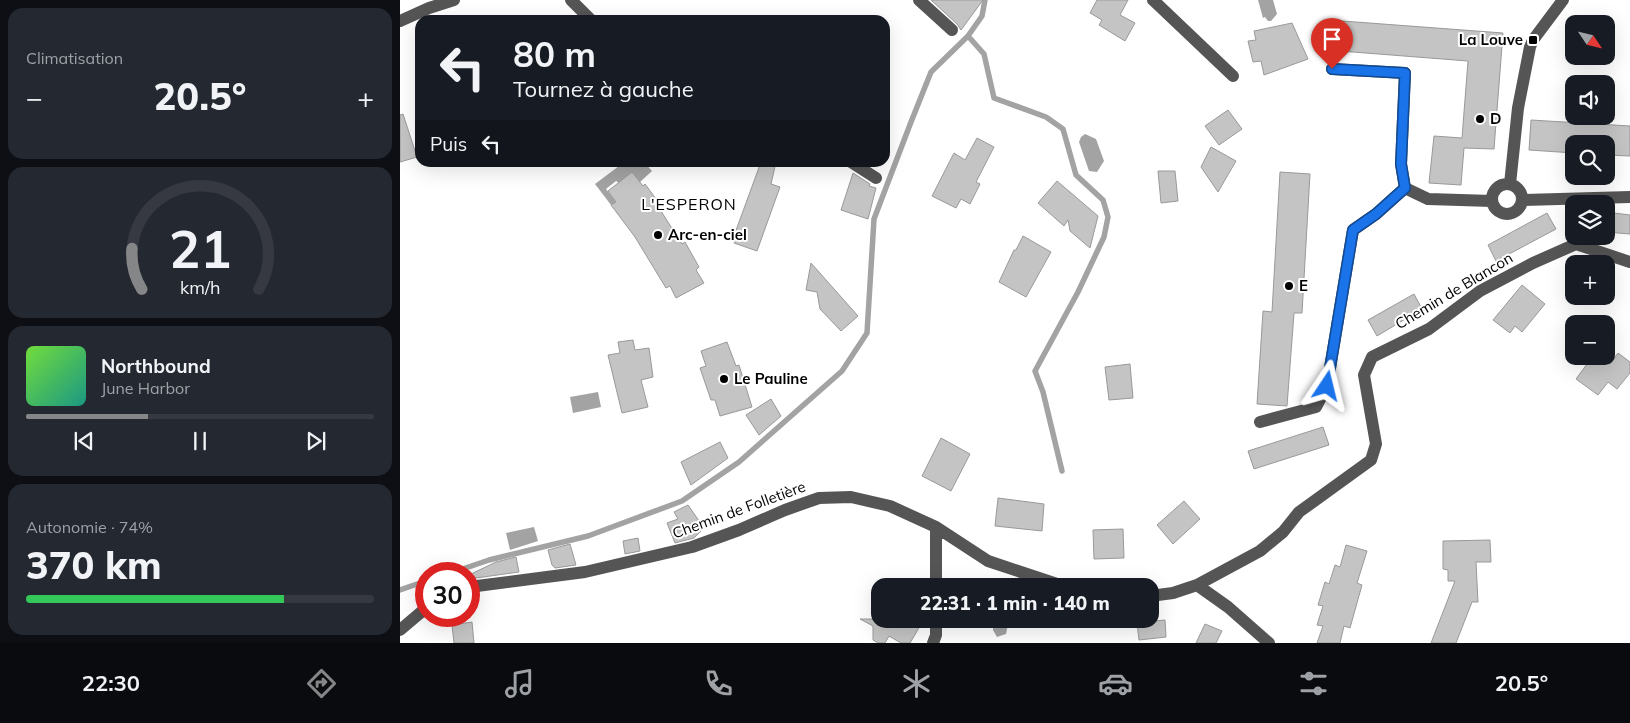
<!DOCTYPE html>
<html lang="fr">
<head>
<meta charset="utf-8">
<style>
	:root { --surface:#171b24; --page:#242831; --text:#f1f3f6; --muted:#9ea1a6; --line:#363941; --accent:#858687 }
	body { margin:0; font-family:Mulish,sans-serif; background:var(--page); color:var(--text); height:100vh; display:flex; flex-direction:column; font-size:19px; white-space:nowrap }
	* { box-sizing:border-box; margin:0 }
	p { font-size:16px; color:var(--muted) }
	.icon { flex:none; width:28px; height:28px; fill:none; stroke:currentColor; stroke-width:2; stroke-linecap:round; stroke-linejoin:round }
	.map { position:relative; flex:1; overflow:hidden }
	.panel { display:flex; flex-direction:column; gap:8px; padding:8px; background:#0d0f14; width:400px }
	.panel>* { flex:none }
	.banner { position:absolute; left:15px; top:15px; width:475px; height:152px; border-radius:15px; box-shadow:0 5px 20px #0002; background:#171b24; color:var(--text); overflow:hidden }
	.needle { width:32px; rotate:125deg }
	.controls { position:absolute; left:1165px; top:15px; display:grid; gap:10px }
	.controls a { display:grid; place-items:center; width:50px; height:50px; border-radius:10px; background:var(--surface); box-shadow:0 5px 20px #0002; font-size:25px }
	.speed { position:absolute; left:15px; top:562px; display:flex; gap:10px; font-size:25px; font-weight:700; text-align:center }
	.speed>* { display:grid; place-content:center; width:65px; height:65px; border-radius:50%; background:var(--surface); box-shadow:0 5px 20px #0002; line-height:1 }
	.speed .limit { border:8px solid #d22; background:#fff; color:#111 }
	.pin { position:absolute; display:grid; place-items:center; width:42px; height:42px; color:#fff; margin:-51px -21px; border-radius:50% 50% 50% 0; rotate:-45deg; box-shadow:0 0 5px #0007 }
	.pin .icon { rotate:45deg }
	.me { position:absolute; width:55px; margin:-28px; rotate:10deg; stroke-linejoin:round; filter:drop-shadow(0 0 4px #0008) }
	.turn { display:flex; align-items:center; gap:18px; height:105px; padding:0 15px; font-size:22px }
	.turn .icon { width:65px; height:65px; stroke-width:2.5 }
	.turn b { display:block; font-size:35px; line-height:42px }
	.then { display:flex; align-items:center; height:48px; padding:0 15px; background:#0003; gap:10px; font-size:19px }
	.big { font-size:38px; font-weight:800; line-height:1.1 }
	.panel .tile { flex:1; display:flex; flex-direction:column; justify-content:center; gap:8px; min-width:0; padding:0 18px; border-radius:15px; background:var(--page) }
	.panel .dial { align-items:center; gap:0 }
	.dial svg { height:130px; overflow:visible; fill:none; stroke:var(--line); stroke-width:7; stroke-linecap:round; text-anchor:middle }
	.dial text { fill:var(--text); stroke:none }
	.song { display:flex; align-items:center; gap:15px }
	.cover { width:60px; height:60px; border-radius:8px; background:linear-gradient(135deg,hsl(100 70% 55%),hsl(170 70% 35%)) }
	.played { height:5px; border-radius:2px; background:linear-gradient(90deg,var(--accent) 35%,var(--line) 35%) }
	.keys { display:flex; justify-content:space-around; direction:ltr }
	.heat { display:flex; justify-content:space-between; align-items:center; font-size:28px; direction:ltr }
	.charge { height:8px; border-radius:4px; background:linear-gradient(90deg,#34c759 74%,var(--line) 0) }
	.trip { position:absolute; left:471px; top:578px; width:288px; height:50px; border-radius:15px; background:var(--surface); box-shadow:0 5px 20px #0002; font-weight:800; line-height:50px; text-align:center }
	.tabs { display:flex; height:80px; justify-content:space-around; align-items:center; background:#090b0e; color:var(--muted) }
	.tabs .icon { width:35px; height:35px }
	.tabs .selected { color:var(--accent) }
	.tabs b { font-size:22px; color:var(--text) }
	main { display:flex; flex:1; min-height:0 }
	.map>svg:first-child { display:block }
	.water { fill:#a3a3a3 }
	.lines { fill:none; stroke-linecap:round; stroke-linejoin:round }
	.stream { stroke:#a3a3a3; stroke-width:5.5 }
	.building { fill:#c4c4c4; stroke:#999 }
	.minor { stroke:#555; stroke-width:12 }
	.route-casing { stroke:#114b97; stroke-width:12 }
	.route { stroke:#1a73e8; stroke-width:9 }
	.poi-dot { fill:#000; stroke:#fff; stroke-width:2 }
	.labels { text-anchor:middle; stroke-width:4; stroke-linejoin:round; paint-order:stroke }
	.poi-label { font-size:15px; font-weight:bold; fill:#000; stroke:#fff; text-anchor:start }
	.street-label { font-size:15px; fill:#000; stroke:#fff }
	.neighbourhood-label { font-size:16px; letter-spacing:1px; fill:#000; stroke:#fff }
</style>
</head>
<body>
<main>
<section class="panel">
<div class="tile"><p>Climatisation</p>
<div class="heat"><a>−</a><b class="big">20.5°</b><a>+</a></div>
</div>
<div class="tile dial"><svg viewBox="0 0 100 80">
<path d="M14 69A42 42 0 1 1 86 69"/>
<path d="M14 69A42 42 0 0 1 8 44" stroke="#858687"/>
<text x="50" y="56" font-size="32" font-weight="700">21</text>
<text x="50" y="72" font-size="11">km/h</text>
</svg></div>
<div class="tile">
<div class="song"><i class="cover"></i><div><b>Northbound</b><p>June Harbor</p></div></div>
<div class="played"></div>
<div class="keys"><svg class="icon" aria-label="previous" viewBox="0 0 24 24"><path d="M18 5L8 12l10 7zM5 5v14"/></svg><svg class="icon" aria-label="pause" viewBox="0 0 24 24"><path d="M8 5v14M16 5v14"/></svg><svg class="icon" aria-label="next" viewBox="0 0 24 24"><path d="M6 5l10 7-10 7zM19 5v14"/></svg></div>
</div>
<div class="tile"><p>Autonomie · 74%</p><b class="big">370 km</b><div class="charge"></div></div>
</section>
<div class="map">
<svg width="1230" height="643" viewBox="0 0 1230 643">
	<rect width="100%" height="100%" fill="#fff"/>
	<!-- water -->
	<path class="water" d="M858 0H873L877 14 871 21H868L865 17 863 18Z
		M685 134 696 139 704 161 697 172 689 171 679 142 681 137Z
		M223 163H245L252 171 240 182 232 172 219 183 216 181 206 189 216 202 211 205 195 184Z
		M198 392 201 407 173 413 170 397Z
		M134 527 138 541 110 550 106 533Z
		M593 619H609L606 634 597 637 593 630Z"/>
	<g class="lines">
		<!-- stream -->
		<path class="stream" d="M568 36 584 54 594 98 646 117 663 129 676 175 703 200 708 217 704 237 678 292 635 371 643 392 662 471
			M48 574 89 560 188 536 282 501 339 462 442 371 467 333 474 219 511 122 531 72 568 36 582 16 585 0
			M0 590 26 581"/>
	</g>
	<!-- building -->
	<path class="building" d="M531 0H583L561 30 557 24Z
		M697 0H728L720 15 735 23 725 41 699 25 702 20 690 13Z
		M929 20 1103 33 1094 149 1064 148 1061 185 1029 183 1034 136 1062 138 1068 61 927 50Z
		M892 23 908 59 864 75 861 61 853 62 848 41 856 40 854 31Z
		M828 110 842 129 819 145 805 126Z
		M3 114 17 157 0 162V115Z
		M1131 120 1230 126V156L1206 155V144H1174V153L1129 150Z
		M577 138 594 147 576 182 580 184 570 204 561 199 556 208 532 196 554 153 565 160Z
		M811 147 836 161 818 192 801 167Z
		M361 162H376L371 184 380 187 357 251 334 243 338 234 335 233Z
		M758 171H775L778 201 761 203Z
		M232 172 243 186 245 184 262 207 259 208 282 244 285 242 299 267 296 270 304 283 276 298 270 286 266 288 235 237 211 205 216 202 208 191Z
		M880 172 910 174 902 313H894L887 406 857 404 863 311 872 312Z
		M453 173 470 184 469 186 476 188 468 219 441 210Z
		M657 181 698 216 690 248 670 231 668 220 664 226 638 203Z
		M1206 212 1230 215V234L1206 232Z
		M1147 213 1156 229 1096 261 1088 245Z
		M623 236 651 252 626 297 599 282 614 250H616Z
		M411 263 458 316 441 331 420 309 417 292 406 290Z
		M1122 285 1145 304 1122 332 1115 326 1110 333 1093 320Z
		M1014 294 1022 309 977 336 968 320Z
		M233 340 235 350 249 348 253 377 241 380 248 407 222 413 208 355 220 353 218 342Z
		M327 342 336 366 339 365 352 407 320 416 315 400H311L300 368 306 366 301 351Z
		M1218 353 1230 362V373L1217 389 1208 382 1198 395 1176 379 1193 356H1200L1210 364Z
		M730 364 733 398 709 400 705 367Z
		M371 399 381 416 359 435 346 415Z
		M923 427 929 445 854 469 848 451Z
		M541 438 570 454 551 491 522 476Z
		M320 442 328 458 291 485 281 462Z
		M598 498 644 504 642 531 595 526Z
		M784 501 800 519 773 544 757 525Z
		M288 505 304 528 294 538 275 543 267 523 278 519 274 512Z
		M723 529 724 558 694 559 693 530Z
		M238 538 240 551 225 554 223 541Z
		M1090 540 1091 562H1076L1078 602H1072L1056 643H1031L1055 581H1048V570L1043 569V541Z
		M170 544 176 565 155 568 152 565 148 550Z
		M946 545 967 551 957 583 962 585 950 628 944 626 940 643H917L923 626 917 625 923 606 918 605 925 582 929 584 935 565 940 567Z
		M116 557 119 572 69 579V575L96 562Z
		M460 619H508L520 626 510 643H501L489 636 485 643H478L473 640V626Z
		M765 620 766 637 739 640 737 623Z
		M72 622 74 643H54L52 625Z
		M805 624 822 631 816 643H796Z"/>
	<g class="lines">
		<!-- minor -->
		<path class="minor" d="M171 0 191 20
			M519 0 552 30
			M753 0 833 76
			M0 21 29 8 54 0
			M932 69 1005 73 1001 164 1005 188 1028 199 1092 201
			M451 162 476 178
			M1092 199a15 15 0 1 1 30 0a15 15 0 1 1-30 0Z
			M1110 184 1118 108 1130 47 1133 40 1163 0
			M1122 200 1230 197
			M860 422 916 407 927 386 953 230 976 214 1005 188
			M536 527V586
			M797 585 860 551 883 532 899 512 971 460 976 444 964 375 972 357 1029 329 1080 291 1133 263 1176 244 1230 262
			M69 587 185 572 292 547 339 530 385 510 419 498 451 497 490 506 536 527 588 561 663 586
			M750 596 773 593 797 585 828 607 869 643
			M0 630 26 608
			M533 643 536 635V619"/>
	</g>
	<g class="lines">
		<!-- route casing -->
		<g class="route-casing">
			<path id="route" d="M927 386 953 230 976 214 1005 188 1001 164 1005 73 932 69"/>
		</g>
		<!-- route -->
		<use href="#route" class="route"/>
	</g>
	<!-- markers -->
	<g class="poi-dot">
		<rect x="1128" y="35" width="10" height="10" rx="2.5"/>
		<circle cx="1080" cy="119" r="5"/>
		<circle cx="258" cy="235" r="5"/>
		<circle cx="889" cy="286" r="5"/>
		<circle cx="324" cy="379" r="5"/>
	</g>
	<g class="labels">
		<!-- poi labels -->
		<g class="poi-label">
			<text x="1123" y="45" text-anchor="end">La Louve</text>
			<text x="1090" y="124">D</text>
			<text x="268" y="240">Arc-en-ciel</text>
			<text x="899" y="291">E</text>
			<text x="334" y="384">Le Pauline</text>
		</g>
		<!-- street labels -->
		<g class="street-label">
			<text transform="translate(1054 291) rotate(-31)" y="5">Chemin de Blancon</text>
			<text transform="translate(339 510) rotate(-20)" y="5">Chemin de Folletière</text>
		</g>
		<!-- neighbourhood labels -->
		<g class="neighbourhood-label">
			<text x="289" y="210">L'ESPERON</text>
		</g>
	</g>
</svg>
<div class="controls">
<a><svg class="needle" viewBox="-14 -14 28 28"><path d="M0-13l5 13h-10z" fill="#e53935"/><path d="M0 13l5-13h-10z" fill="#9ea1a6"/></svg></a>
<a><svg class="icon" aria-label="sound" viewBox="0 0 24 24"><path d="M4 9h4l5-4v14l-5-4H4zM17 9q2 3 0 6"/></svg></a>
<a><svg class="icon" aria-label="search" viewBox="0 0 24 24"><circle cx="10" cy="10" r="6"/><path d="M15 15l6 6"/></svg></a>
<a><svg class="icon" aria-label="layers" viewBox="0 0 24 24"><path d="M12 4l9 5-9 5-9-5zM3 14l9 5 9-5"/></svg></a>
<a>+</a>
<a>−</a>
</div>
<div class="speed"><div class="limit">30</div></div>
<div class="pin" style="left:932px;top:69px;background:#d93025"><svg class="icon" aria-label="arrive" viewBox="0 0 24 24"><path d="M6 21V4h12l-3 4 3 4H6"/></svg></div>
<svg class="me" style="left:927px;top:386px" viewBox="-20 -20 40 40"><path d="M0-17L14 15 0 8-14 15z" fill="#1a73e8" stroke="#fff" stroke-width="4"/></svg>
<div class="trip">22:31 · 1 min · 140 m</div>
<div class="banner">
<div class="turn"><svg class="icon" aria-label="left" viewBox="0 0 24 24"><path d="M17 20v-9H6M10 6l-5 5 5 5"/></svg><div><b>80 m</b>Tournez à gauche</div></div>
<div class="then">Puis<svg class="icon" aria-label="left" viewBox="0 0 24 24"><path d="M17 20v-9H6M10 6l-5 5 5 5"/></svg></div>
</div>
</div>
</main>
<nav class="tabs">
<b>22:30</b>
<svg class="icon selected" aria-label="directions" viewBox="0 0 24 24"><path d="M12 3l9 9-9 9-9-9zM9 14v-3h6M13 9l2 2-2 2"/></svg>
<svg class="icon" aria-label="music" viewBox="0 0 24 24"><path d="M9 18V5l10-2v13"/><circle cx="6" cy="18" r="3"/><circle cx="16" cy="16" r="3"/></svg>
<svg class="icon" aria-label="phone" viewBox="0 0 24 24"><path d="M5 4h4l2 5-3 2q2 4 5 5l2-3 5 2v4C11 20 4 13 5 4z"/></svg>
<svg class="icon" aria-label="climate" viewBox="0 0 24 24"><path d="M12 3v18M4 7l16 10M4 17L20 7"/></svg>
<svg class="icon" aria-label="car" viewBox="0 0 24 24"><path d="M5 17H2v-5l4-1 3-4h7l3 4 3 1v5h-3M9 17h6M6 11h13"/><circle cx="7" cy="17" r="2"/><circle cx="17" cy="17" r="2"/></svg>
<svg class="icon" aria-label="filters" viewBox="0 0 24 24"><path d="M4 7h16M4 17h16"/><circle cx="9" cy="7" r="2"/><circle cx="15" cy="17" r="2"/></svg>
<b>20.5°</b>
</nav>
</body>
</html>
